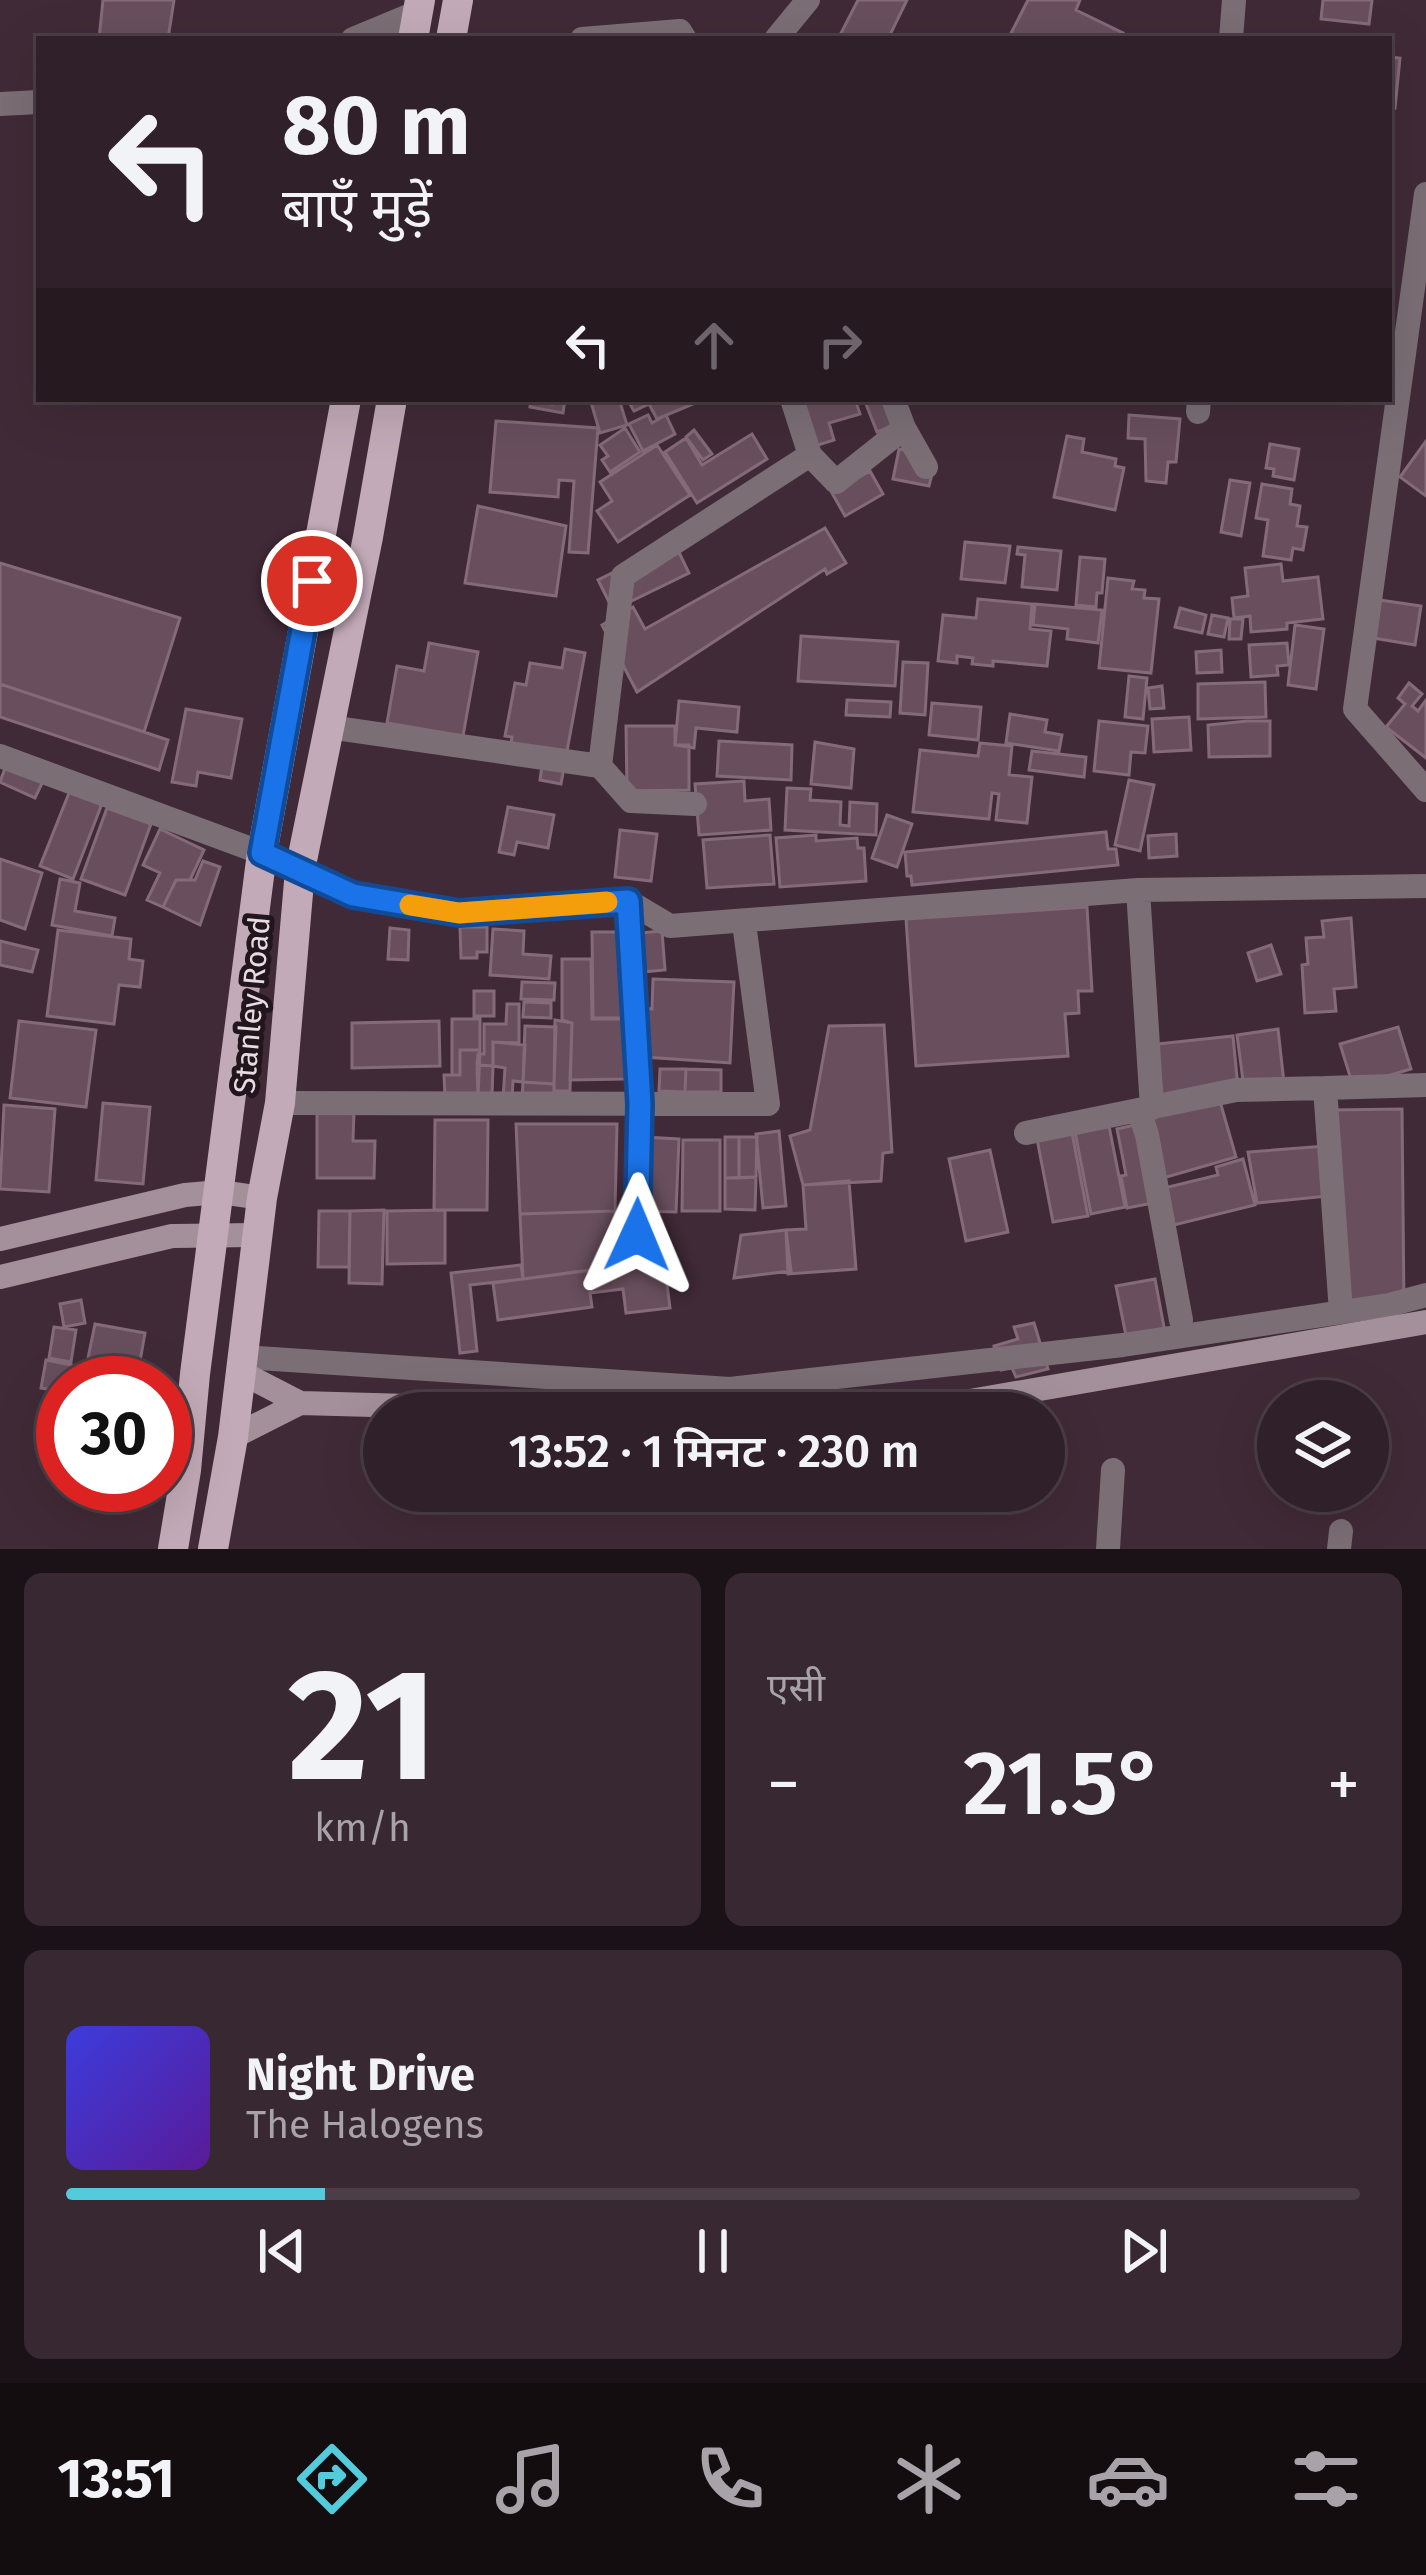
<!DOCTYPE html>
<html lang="hi">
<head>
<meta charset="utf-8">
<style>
	:root { --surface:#302029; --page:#382831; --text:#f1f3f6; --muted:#a8a3a8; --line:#4b3e46; --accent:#53cbdb }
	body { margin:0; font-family:"Fira Sans","Noto Sans Devanagari",sans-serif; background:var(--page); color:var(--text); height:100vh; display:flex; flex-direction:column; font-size:45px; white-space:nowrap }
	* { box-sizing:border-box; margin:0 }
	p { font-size:39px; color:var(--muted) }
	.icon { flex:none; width:66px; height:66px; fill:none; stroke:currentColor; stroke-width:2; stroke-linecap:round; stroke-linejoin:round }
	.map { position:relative; height:1549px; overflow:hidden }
	.drawer { display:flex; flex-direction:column; gap:24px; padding:24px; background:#1a1217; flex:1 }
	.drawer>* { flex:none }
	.guide { position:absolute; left:36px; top:36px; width:1356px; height:366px; border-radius:0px; box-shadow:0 12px 48px #0002,0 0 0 3px var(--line); background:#302029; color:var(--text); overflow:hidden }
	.tools { position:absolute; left:1257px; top:1380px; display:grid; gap:24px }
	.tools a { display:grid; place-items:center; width:132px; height:132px; border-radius:50%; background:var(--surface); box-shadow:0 12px 48px #0002,0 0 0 3px var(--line); font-size:60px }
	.speed { position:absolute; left:36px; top:1356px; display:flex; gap:24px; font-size:60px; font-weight:700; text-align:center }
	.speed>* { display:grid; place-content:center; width:156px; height:156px; border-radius:50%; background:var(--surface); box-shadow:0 12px 48px #0002,0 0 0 3px var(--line); line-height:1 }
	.speed .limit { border:18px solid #d22; background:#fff; color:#111 }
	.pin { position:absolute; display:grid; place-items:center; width:102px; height:102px; color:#fff; margin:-51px; border:6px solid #fff; border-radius:50%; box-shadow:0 3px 12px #0007 }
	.me { position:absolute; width:132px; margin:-66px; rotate:1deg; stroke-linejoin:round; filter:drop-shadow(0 0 9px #0008) }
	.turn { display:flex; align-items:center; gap:42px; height:252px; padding:0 48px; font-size:54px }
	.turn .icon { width:156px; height:156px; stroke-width:2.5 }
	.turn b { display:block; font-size:84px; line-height:102px }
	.lanes { display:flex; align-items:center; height:114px; padding:0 48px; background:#0003; justify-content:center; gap:60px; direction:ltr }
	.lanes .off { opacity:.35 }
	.big { font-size:90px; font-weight:600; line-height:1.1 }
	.drawer .tile { flex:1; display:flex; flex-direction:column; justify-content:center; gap:18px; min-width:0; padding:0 42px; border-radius:18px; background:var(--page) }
	.drawer .dial { align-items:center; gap:0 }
	.dial b { font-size:156px; line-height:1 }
	.song { display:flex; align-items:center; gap:36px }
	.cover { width:144px; height:144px; border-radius:18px; background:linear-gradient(135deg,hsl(240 70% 55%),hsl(270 70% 35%)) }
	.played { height:12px; border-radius:6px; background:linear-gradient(90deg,var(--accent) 20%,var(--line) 20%) }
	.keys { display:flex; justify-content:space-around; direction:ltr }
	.heat { display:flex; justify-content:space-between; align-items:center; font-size:66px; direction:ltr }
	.drawer .tiles { flex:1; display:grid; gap:24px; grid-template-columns:1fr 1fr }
	.tile:last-child { grid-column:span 2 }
	.trip { position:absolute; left:363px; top:1392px; width:702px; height:120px; border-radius:60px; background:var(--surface); box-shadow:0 12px 48px #0002,0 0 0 3px var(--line); font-weight:600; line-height:120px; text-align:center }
	.menu { display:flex; height:192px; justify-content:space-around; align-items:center; background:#130d10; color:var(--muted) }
	.menu .icon { width:84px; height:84px }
	.menu .active { color:var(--accent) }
	.menu b { font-size:54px; color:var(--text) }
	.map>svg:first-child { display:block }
	.building { fill:#694f5e; stroke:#856a79; stroke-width:3 }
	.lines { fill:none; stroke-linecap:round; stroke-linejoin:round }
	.minor { stroke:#7b6f75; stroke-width:24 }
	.secondary { stroke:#a4909b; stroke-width:24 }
	.primary { stroke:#c3aab8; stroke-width:30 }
	.route-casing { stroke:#114b97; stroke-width:30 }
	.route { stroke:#1a73e8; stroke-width:21 }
	.slow { stroke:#f59e0b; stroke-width:21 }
	.labels { text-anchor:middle; stroke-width:10; stroke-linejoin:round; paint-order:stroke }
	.street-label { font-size:30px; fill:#eadbe3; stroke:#21161c }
</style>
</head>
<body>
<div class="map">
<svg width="1426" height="1549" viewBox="0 0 1426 1549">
	<rect width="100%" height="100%" fill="#402a37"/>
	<!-- building -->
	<path class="building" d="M103 0H174L168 39H99Z
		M858 0H907L888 39H838Z
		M1028 0H1080L1076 10 1123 33 1120 39H1008Z
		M1323 0H1372L1369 24 1321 19Z
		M1389 57 1400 58 1395 108 1389 107Z
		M553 399H565L563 413 530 407 531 400 552 404Z
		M590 399H619L627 425 600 433Z
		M627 399H697L698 402 657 419 649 404 634 411Z
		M783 399H855L860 414 829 423 834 440 818 445Z
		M864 399H891L900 423 877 432Z
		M648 415 652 423 666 415 675 434 643 451 629 424Z
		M1129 415 1180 419 1176 462H1168L1166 483 1146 481 1145 439 1128 438Z
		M496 421 598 428 588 553 569 552 574 481 559 480 558 497 490 492Z
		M625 428 640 452 610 472 602 460 608 456 600 445Z
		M694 430 712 454 703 460 686 437Z
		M752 434 767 459 697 503 665 452 686 438 702 465Z
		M1067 436 1084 439 1082 452 1116 459 1115 466 1124 468 1115 510 1054 497Z
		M1426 441V496L1400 477Z
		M1270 444 1299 449 1294 480 1273 476 1274 469 1266 468Z
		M657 445 690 495 618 542 597 511 612 501 600 482Z
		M899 449 921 453 934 466 929 486 893 479Z
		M870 471 883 494 845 516 832 493Z
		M1230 480 1250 483 1241 536 1221 532Z
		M1262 484 1292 489 1290 504 1300 506 1297 526 1307 527 1303 550 1293 548 1291 560 1263 556 1268 520 1256 518Z
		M478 506 566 526 556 596 465 583Z
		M825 528 846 563 827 574 825 569 637 692 602 625 633 607 645 629Z
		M674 542 689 573 613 610 598 580Z
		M965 542 1010 546 1005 583 961 579Z
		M1018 547 1061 551 1057 590 1022 587 1025 555 1017 554Z
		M1080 557 1105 559 1102 593H1097L1096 607 1076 605Z
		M0 563 180 618 144 732 0 684Z
		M1281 564 1283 581 1318 577 1323 619 1287 623V629L1251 632 1250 616 1234 618 1232 598 1248 596 1245 568Z
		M1108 578 1134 581 1132 589 1145 590 1144 598 1159 599 1151 673 1099 668Z
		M978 599 1032 604 1030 629 1051 631 1047 666 993 661V666L972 664 973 658 957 656V663L938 661 943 615 976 618Z
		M1380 600 1421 606 1415 645 1373 638Z
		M1035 604 1102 610 1098 643 1067 639 1068 629 1033 625Z
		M1180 608 1206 615 1202 633 1175 627Z
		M1212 615 1228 618 1224 637 1208 634Z
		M1230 619H1243L1241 639H1229Z
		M1295 625 1324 629 1316 689 1288 685Z
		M801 636 898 642 895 686 798 681Z
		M429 643 478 652 463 736 387 723 397 666 424 671Z
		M1287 643 1289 665 1277 666 1278 675 1251 677 1249 645Z
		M565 649 585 653 561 784 540 780 542 766 508 760 512 737 505 736 515 683 526 685 530 663 562 668Z
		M1221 650 1222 672 1197 673 1196 652Z
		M903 662 928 663 925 715 900 713Z
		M1129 676 1147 678 1143 719 1125 717Z
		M1265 682 1266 717 1198 719V684Z
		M1409 683 1422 694 1412 706 1418 711 1426 700V758L1386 727 1405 704 1398 698Z
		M0 684 168 740 159 770 0 717Z
		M1162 686 1164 708 1150 709 1148 688Z
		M847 700 891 702 890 717 846 715Z
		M679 701 739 707 737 732 696 728 694 748 675 745Z
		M932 703 981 707 978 740 929 735Z
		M186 709 242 719 231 778 198 772 196 786 172 782Z
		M1010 714 1047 720 1045 732 1062 735 1059 751 1006 743Z
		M1189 717 1191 750 1154 752 1152 719Z
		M1099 721 1148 726 1145 753 1131 752 1129 775 1094 771Z
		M1247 721H1270V756L1209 757 1208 725Z
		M626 726H675V745H689V790L627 791Z
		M719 741 792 745 791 780 717 776Z
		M815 742 854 749 851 788 811 784Z
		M980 743 1012 746 1009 775 1032 777 1027 823 996 820 999 794 992 793 989 819 913 812 920 750 978 756Z
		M1032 751 1086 757 1084 777 1029 770Z
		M8 760 45 777 35 798 0 782Z
		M1129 780 1154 785 1140 851 1115 845Z
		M744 781 745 801 769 799 771 830 699 835 695 784Z
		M71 788 103 801 73 879 40 866Z
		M787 788 811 789 810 800 841 802 840 825 849 826 850 802 877 804 876 835 785 830Z
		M508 807 554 815 548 848 517 842 514 855 499 852Z
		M107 808 151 824 125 895 81 879Z
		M887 815 912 824 897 867 872 858Z
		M160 829 204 850 190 880H176L163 907 147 900 160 873 143 865Z
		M620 830 657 834 651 881 615 877Z
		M1106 832 1108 849H1116L1118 865 912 885 911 876H907L905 852Z
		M1176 834 1177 856 1149 858 1148 836Z
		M770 835 774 884 707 888 703 840Z
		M816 835V841L857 838 858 848H864L866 881 780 887 776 838Z
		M0 859 42 873 25 929 0 920Z
		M203 861 220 867 200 925 163 907 176 880H195Z
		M60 879 80 883 75 911 115 918 112 936 52 925Z
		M1087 907 1092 991H1078L1079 1013 1065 1014 1068 1056 916 1066 906 919Z
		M1351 918 1356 987 1334 989 1336 1011 1305 1013 1302 965 1308 964 1306 938 1324 937 1322 921Z
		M460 927H487V952H477V958H461Z
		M390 928 409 930 408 960 388 959Z
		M493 929 524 931 523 954 551 956 549 979 490 975Z
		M58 930 131 939 129 959 143 961 140 987 119 985 114 1024 47 1016Z
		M662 931 665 970 642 972 639 933Z
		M592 932H626L627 1018H593Z
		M0 941 38 950 32 972 0 965Z
		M1271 945 1281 974 1257 981 1248 953Z
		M562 959H591L592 1019H625L626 1079 570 1080 572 1023 562 1020Z
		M653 979 734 982 730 1063 644 1057 639 1008 652 1009Z
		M522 982 555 983 554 1000 521 999Z
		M474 991H494V1016H474Z
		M524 1002 551 1003V1018L523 1017Z
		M507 1004H519V1043L493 1042V1066L477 1065 478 1054H484V1024H506Z
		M452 1019H480V1050H460V1075H452Z
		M555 1020 572 1023 570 1091H554Z
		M19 1021 96 1030 86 1107 10 1098Z
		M439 1021 440 1066 352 1068V1023Z
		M884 1025 892 1152 883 1153 881 1181 803 1185 790 1136 810 1130 829 1026Z
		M525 1026 556 1027 554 1084 523 1082Z
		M1398 1027 1411 1069 1353 1086 1340 1044Z
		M1278 1029 1284 1083 1244 1088 1237 1035Z
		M1233 1036 1238 1088 1162 1096 1157 1044Z
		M493 1042 525 1045 523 1082 513 1081 512 1099H503L505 1068 493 1066Z
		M460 1050H480L478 1097H445L444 1075H460Z
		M477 1065 493 1066 492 1096 478 1097Z
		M660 1069H686L685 1092 659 1091Z
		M686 1069 721 1070V1092H685Z
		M523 1082 554 1084V1091L551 1097 522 1098Z
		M1219 1098 1236 1157 1160 1179 1142 1115Z
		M103 1103 150 1107 143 1184 96 1180Z
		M4 1105 55 1109 49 1192 0 1189Z
		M1402 1109 1404 1307 1333 1308 1331 1110Z
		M317 1111H354L353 1141H375L374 1178H317Z
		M435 1120H488L487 1210H434Z
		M1143 1123 1158 1202 1127 1208 1121 1176 1126 1175 1117 1129Z
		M516 1124H617L615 1211 520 1214Z
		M1109 1126 1125 1207 1091 1214 1075 1132Z
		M779 1131 786 1206 763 1208 756 1134Z
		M1072 1133 1088 1216 1053 1222 1037 1139Z
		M643 1137 679 1139 676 1212 640 1211Z
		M725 1137H739V1178H725Z
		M739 1137H757L756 1177 739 1178Z
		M683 1140H720V1211H682Z
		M1325 1146 1329 1196 1257 1203 1248 1152Z
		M990 1150 1008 1232 966 1241 949 1159Z
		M1243 1159 1255 1205 1174 1225 1164 1188 1218 1175 1216 1167Z
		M756 1177 755 1210 725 1209V1178Z
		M849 1181 856 1269 788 1274 786 1230 806 1229 803 1185Z
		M384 1210 382 1284 349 1283 350 1211Z
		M445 1210V1263L387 1264V1211Z
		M319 1211H350L349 1267H318Z
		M615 1211 616 1267 523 1279 520 1214Z
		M786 1230 791 1271 734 1278 741 1235Z
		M664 1260 670 1308 626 1313 623 1289 590 1293 592 1307 498 1320 493 1283Z
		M521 1265 523 1279 470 1285 477 1351 460 1353 451 1273Z
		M1155 1279 1167 1343 1129 1351 1116 1286Z
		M81 1300 85 1323 64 1327 60 1304Z
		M1034 1323 1048 1369 1016 1377 1012 1368 1001 1370 994 1346 1018 1339 1014 1327Z
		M95 1324 145 1333 138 1373 87 1363Z
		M54 1327 76 1330 71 1362 49 1358Z
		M46 1360 142 1379 141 1383H63V1392L41 1388Z"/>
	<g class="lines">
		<!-- minor -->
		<path class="minor" d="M353 39 418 12
			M582 39 680 31 685 39
			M776 39 808 0
			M1231 39 1234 0
			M0 104 39 102
			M1426 194 1355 709 1426 790
			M893 399 904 428
			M1198 412 1199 399
			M810 455 836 482 904 428 926 467
			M329 727 600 766 623 576 810 455 792 399
			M0 756 262 853 353 895 459 913 628 901 670 926 1138 890 1426 886
			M600 766 631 801 695 804
			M1138 890 1152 1108 1140 1113 1147 1135 1181 1320
			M628 901 640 1104 637 1235
			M280 1103 768 1104 744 923
			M1026 1133 1236 1090 1325 1088
			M1341 1312 1325 1088 1426 1085
			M242 1357 730 1389 1123 1345 1389 1305 1426 1295
			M1108 1549 1113 1470
			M1339 1549 1341 1531"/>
		<!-- secondary -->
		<path class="secondary" d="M0 1239 185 1195 220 1192 262 1198
			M0 1277 172 1236 257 1235
			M240 1372 300 1403 673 1413
			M901 1413 1426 1322
			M233 1437 300 1403"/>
		<!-- primary -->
		<path class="primary" d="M413 39 420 0
			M451 39 458 0
			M173 1549 186 1470 195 1374 262 853 346 399
			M213 1549 233 1437 262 1198 280 1103 300 870 368 537 392 399"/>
	</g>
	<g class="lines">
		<!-- route casing -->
		<g class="route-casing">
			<path id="route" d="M312 581 262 853 353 895 459 913 628 901 640 1104 637 1235"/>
		</g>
		<!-- route -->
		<use href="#route" class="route"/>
		<!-- slow -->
		<path class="slow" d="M410 905 459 913 607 902"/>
	</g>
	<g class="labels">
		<!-- street labels -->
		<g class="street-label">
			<text transform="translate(252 1005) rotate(-85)" y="10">Stanley Road</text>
		</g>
	</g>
</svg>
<div class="tools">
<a><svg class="icon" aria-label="layers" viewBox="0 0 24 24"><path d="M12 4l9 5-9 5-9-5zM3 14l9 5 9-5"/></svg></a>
</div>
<div class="speed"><div class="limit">30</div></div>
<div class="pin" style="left:312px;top:581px;background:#d93025"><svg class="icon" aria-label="arrive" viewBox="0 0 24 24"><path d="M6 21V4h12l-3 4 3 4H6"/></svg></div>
<svg class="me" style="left:637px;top:1235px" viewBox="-20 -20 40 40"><path d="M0-17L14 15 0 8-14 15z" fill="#1a73e8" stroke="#fff" stroke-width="4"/></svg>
<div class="trip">13:52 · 1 मिनट · 230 m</div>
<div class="guide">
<div class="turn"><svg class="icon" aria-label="left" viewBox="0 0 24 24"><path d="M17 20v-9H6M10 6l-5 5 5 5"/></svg><div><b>80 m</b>बाएँ मुड़ें</div></div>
<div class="lanes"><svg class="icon" aria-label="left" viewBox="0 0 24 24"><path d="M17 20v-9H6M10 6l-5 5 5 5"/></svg><svg class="icon off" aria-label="ahead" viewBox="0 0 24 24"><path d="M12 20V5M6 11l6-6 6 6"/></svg><svg class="icon off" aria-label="right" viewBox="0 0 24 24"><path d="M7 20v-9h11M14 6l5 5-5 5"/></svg></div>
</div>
</div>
<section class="drawer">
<div class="tiles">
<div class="tile dial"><b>21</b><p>km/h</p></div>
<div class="tile"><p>एसी</p>
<div class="heat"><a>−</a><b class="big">21.5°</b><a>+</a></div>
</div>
<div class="tile">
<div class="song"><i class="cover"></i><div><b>Night Drive</b><p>The Halogens</p></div></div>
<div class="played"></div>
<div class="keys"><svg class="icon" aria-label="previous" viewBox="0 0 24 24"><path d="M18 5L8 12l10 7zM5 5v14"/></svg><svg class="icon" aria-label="pause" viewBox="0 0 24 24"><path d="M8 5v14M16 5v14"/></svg><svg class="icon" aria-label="next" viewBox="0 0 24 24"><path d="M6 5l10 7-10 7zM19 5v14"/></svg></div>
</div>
</div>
</section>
<nav class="menu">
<b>13:51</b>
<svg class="icon active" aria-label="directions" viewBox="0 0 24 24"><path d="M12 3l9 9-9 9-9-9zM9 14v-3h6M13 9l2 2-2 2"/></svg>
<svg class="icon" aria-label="music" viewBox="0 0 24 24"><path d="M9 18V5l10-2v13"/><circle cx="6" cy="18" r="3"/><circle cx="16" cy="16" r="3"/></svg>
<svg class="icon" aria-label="phone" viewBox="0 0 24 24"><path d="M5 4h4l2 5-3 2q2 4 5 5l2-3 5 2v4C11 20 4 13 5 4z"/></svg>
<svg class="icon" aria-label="climate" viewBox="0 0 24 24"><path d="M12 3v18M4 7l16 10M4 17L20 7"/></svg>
<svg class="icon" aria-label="car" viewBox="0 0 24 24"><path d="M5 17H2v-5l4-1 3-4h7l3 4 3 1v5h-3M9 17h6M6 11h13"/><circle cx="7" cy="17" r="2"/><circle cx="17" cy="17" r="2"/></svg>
<svg class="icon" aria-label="filters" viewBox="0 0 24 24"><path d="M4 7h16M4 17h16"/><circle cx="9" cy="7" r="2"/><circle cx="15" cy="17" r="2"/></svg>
</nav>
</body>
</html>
